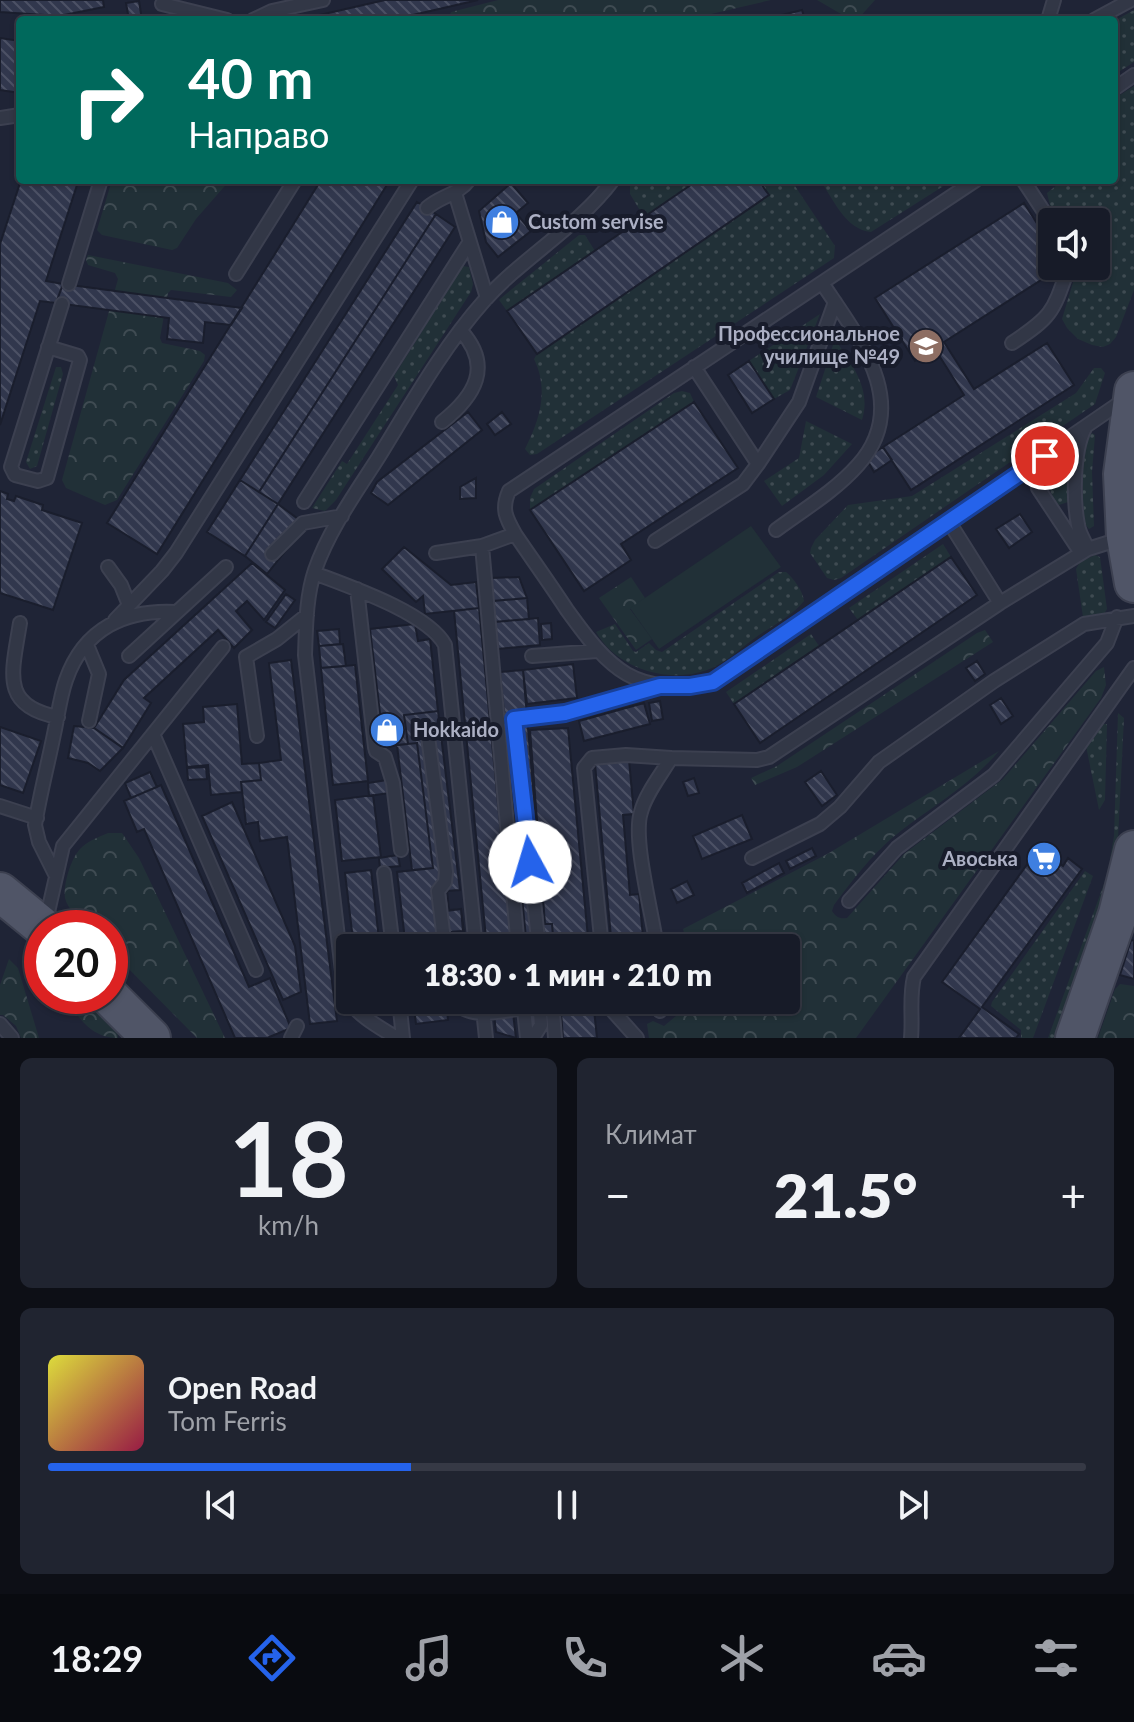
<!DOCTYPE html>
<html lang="ru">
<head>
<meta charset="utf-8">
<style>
	:root { --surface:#171b28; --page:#202430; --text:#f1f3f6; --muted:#9ea1a8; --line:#363945; --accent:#2563eb }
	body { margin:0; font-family:Lato,sans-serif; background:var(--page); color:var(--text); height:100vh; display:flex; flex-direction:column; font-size:30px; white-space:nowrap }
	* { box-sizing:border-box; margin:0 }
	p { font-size:26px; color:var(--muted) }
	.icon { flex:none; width:44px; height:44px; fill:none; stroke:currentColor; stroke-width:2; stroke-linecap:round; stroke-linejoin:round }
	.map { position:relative; height:1038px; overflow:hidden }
	.details { display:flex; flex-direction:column; gap:20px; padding:20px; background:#0d0f16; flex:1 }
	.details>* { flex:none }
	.banner { position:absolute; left:16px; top:16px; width:1102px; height:168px; border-radius:8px; box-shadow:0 2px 6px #0004,0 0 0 2px var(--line); background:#00695c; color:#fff; overflow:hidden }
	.controls { position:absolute; left:1038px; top:208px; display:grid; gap:16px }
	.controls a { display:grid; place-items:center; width:72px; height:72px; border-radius:8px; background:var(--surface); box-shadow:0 2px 6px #0004,0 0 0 2px var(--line); font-size:40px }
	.speed { position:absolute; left:24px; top:910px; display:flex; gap:16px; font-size:40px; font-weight:700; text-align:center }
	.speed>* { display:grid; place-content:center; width:104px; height:104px; border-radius:50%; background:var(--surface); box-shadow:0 2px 6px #0004,0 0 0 2px var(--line); line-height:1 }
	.speed .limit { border:12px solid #d22; background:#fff; color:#111 }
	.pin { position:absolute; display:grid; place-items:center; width:68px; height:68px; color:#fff; margin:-34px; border:4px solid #fff; border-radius:50%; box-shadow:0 2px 8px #0007 }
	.me { position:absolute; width:88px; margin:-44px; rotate:354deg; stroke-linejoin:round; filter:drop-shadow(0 0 6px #0008) }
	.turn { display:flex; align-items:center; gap:28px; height:168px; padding:0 40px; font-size:36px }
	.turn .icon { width:104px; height:104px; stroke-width:2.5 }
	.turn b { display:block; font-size:56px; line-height:68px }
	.big { font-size:60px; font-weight:800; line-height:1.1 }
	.details .widget { flex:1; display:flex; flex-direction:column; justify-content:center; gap:12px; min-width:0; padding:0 28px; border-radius:12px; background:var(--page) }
	.details .dial { align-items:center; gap:0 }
	.dial b { font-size:104px; line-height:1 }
	.song { display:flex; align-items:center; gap:24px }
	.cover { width:96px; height:96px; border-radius:12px; background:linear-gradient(135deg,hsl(60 70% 55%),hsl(340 70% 35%)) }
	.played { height:8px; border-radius:4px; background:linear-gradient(90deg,var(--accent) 35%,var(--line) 35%) }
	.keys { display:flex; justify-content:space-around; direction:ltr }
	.heat { display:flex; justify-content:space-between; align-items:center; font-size:44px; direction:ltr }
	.details .tiles { flex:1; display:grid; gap:20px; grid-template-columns:1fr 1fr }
	.widget:last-child { grid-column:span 2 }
	.trip { position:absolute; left:336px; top:934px; width:464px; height:80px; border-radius:8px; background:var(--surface); box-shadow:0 2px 6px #0004,0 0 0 2px var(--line); font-weight:800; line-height:80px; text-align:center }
	.dock { display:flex; height:128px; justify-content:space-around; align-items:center; background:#090b10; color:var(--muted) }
	.dock .icon { width:56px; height:56px }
	.dock .on { color:var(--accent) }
	.dock b { font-size:36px; color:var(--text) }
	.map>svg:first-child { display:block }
	.grass { fill:url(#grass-dots) }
	.forest { fill:url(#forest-crowns) }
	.pitch { fill:#213037 }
	.building { fill:url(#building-back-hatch); stroke:#1a1e2d; stroke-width:2 }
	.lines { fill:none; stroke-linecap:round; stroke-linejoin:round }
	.lane-casing { stroke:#3c4050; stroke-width:16 }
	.primary-casing { stroke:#3c4050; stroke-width:42 }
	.lane { stroke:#323746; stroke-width:12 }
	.primary { stroke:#505567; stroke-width:38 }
	.route-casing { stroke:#184099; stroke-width:20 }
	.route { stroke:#2563eb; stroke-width:14 }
	.labels { text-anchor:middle; stroke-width:8; stroke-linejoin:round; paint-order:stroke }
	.poi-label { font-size:20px; font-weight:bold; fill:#acb0c4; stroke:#181c2b; text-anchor:start }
</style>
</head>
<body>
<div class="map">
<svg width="1134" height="1038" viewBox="0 0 1134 1038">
	<defs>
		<pattern id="grass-dots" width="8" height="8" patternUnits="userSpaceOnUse" patternTransform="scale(2)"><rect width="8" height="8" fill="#213037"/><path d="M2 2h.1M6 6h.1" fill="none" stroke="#3f4b52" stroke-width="1.8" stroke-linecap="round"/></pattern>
		<pattern id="forest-crowns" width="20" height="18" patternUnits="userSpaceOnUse" patternTransform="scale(2)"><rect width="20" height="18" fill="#213037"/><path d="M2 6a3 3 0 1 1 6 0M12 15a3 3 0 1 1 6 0" fill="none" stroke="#3f4b52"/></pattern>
		<pattern id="building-back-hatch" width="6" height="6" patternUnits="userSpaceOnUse" patternTransform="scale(2)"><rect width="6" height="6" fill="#31374d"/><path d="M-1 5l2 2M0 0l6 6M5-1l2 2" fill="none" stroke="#4c5165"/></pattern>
	</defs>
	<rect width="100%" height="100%" fill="#1f2436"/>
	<!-- grass -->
	<path class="grass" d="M1134 10V62L1114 75V21Z
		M1134 86V290L1116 337 1110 344 1103 347 1092 345 1078 339 1067 328 1062 319 1078 266H1096V222H1061L1050 205 1047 193 1063 180H1114V99Z
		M638 180H698L644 217 630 194V186Z
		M758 180H791L835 246 834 258 537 454 530 455 525 449C540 419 549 390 534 359L537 354 768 195Z
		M820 180H953L871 232C846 230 833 199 820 180Z
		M579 235H585L595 251 507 311 499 300 501 298Z
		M463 266 469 267 473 284 471 292 336 500 325 511 312 508 342 461 347 464 398 385 394 376Z
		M820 314 790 390 774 399 749 361Z
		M835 339C851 364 872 388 862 420L816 397Z
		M56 367H61L63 374 37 466 30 469 26 462Z
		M1094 368H1101L1105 373 1095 404 841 578 834 580 827 578 810 553 811 548 815 540 848 505 912 496 1076 393Z
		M682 391 690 393 694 402 530 510V498L534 489 674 393Z
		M806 421 852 444 824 475 782 506 764 481 799 458Z
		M1092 433 1095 435 1092 472 1094 526 1089 529 1084 523C1084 501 1077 449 1092 433Z
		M1066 456 1069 457 1068 502 1059 505C1043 488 1047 469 1066 456Z
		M943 544 951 557 858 620 849 608Z
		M1095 555 1100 557 1107 609 1104 614 1083 617 1076 569 1080 562Z
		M779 572H786C794 579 803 591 804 601 793 615 774 625 759 635 743 646 725 664 707 670 668 684 617 669 596 632L615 624 633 651 636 652 649 643 656 650 662 652Z
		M811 634 819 646 734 704 726 692Z
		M1118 713 1124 718 1118 839 1115 859H1110L1114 836Z
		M1103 724H1107L1105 800 1099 810 1086 746Z
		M1085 871 1093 876 1033 1038H1021V1030L991 1006 992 1002Z
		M1105 881 1109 882 1054 1038H1048Z"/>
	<!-- forest -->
	<path class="forest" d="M498 0H771L685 20H448L451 12Z
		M817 0H875L858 19 848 18Z
		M112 180H230L196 219 177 248 172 250 102 235 97 230Z
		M88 255 228 283 237 290 231 297 171 290 168 293 160 338 162 343 200 351 205 355 204 361 117 500 105 505 66 488 62 480 118 279 115 273 88 265 86 260Z
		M631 577 645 598 630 609 652 639 636 650 599 598Z
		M985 630 993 642 797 767 755 785 751 778 777 766 977 633Z
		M1104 667 1106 685 1101 698 856 1038H649L647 1024 653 1021 664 1026 676 1016 681 1000H786V948H688L683 929 829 853 999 751C969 787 927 809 892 838 870 857 851 882 834 905L832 911C836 917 839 919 847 918L904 854 1003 779 1096 671Z
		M108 833H122L139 858 225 1038H197L110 950V928H89C81 920 67 909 65 898 63 885 71 858 80 849 87 841 99 837 108 833Z
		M9 959 18 968 39 1038H21L16 1026 3 1015H0V985Z
		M1120 984 1134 986V1038H1098L1115 989Z
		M63 996H88L117 1027 118 1038C90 1038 79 1017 63 996Z"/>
	<!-- pitch -->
	<path class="pitch" d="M751 526 781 567 659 649 630 608Z"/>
	<!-- building -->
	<path class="building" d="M0 0H103L104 7 59 16 0 12Z
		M385 0H478L391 20H298Z
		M139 1 142 20H129L126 3Z
		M802 10 805 20H779L778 16Z
		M0 38 20 41V93L0 90Z
		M21 180H66L77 185 46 281 63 284 56 303 40 301 0 425V244Z
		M321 180H390L157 554 107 523Z
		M698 180H758L769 195 537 354 507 311Z
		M511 183 528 203 516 213 531 231 498 257 486 242 479 211Z
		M417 202 436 214 259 492 240 480Z
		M1024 203 1052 247V266H1063L944 342 974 389 1047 343 1074 385 911 490 883 447 964 395 935 349 915 361 875 298Z
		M436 214 455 227 278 504 259 492Z
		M63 284 242 308 231 325 205 322 203 343 167 339 169 318 56 303Z
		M749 361 774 399 752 413 728 375Z
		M694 402 738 468 621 544 631 560 584 591 530 510Z
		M468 412 482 430 388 505 371 493 377 482Z
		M502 412 511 424 495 435 487 424Z
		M883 447 892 460 874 472 866 458Z
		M476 478V498L460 499V487Z
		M240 480 278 504 245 556 207 532Z
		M0 491 8 494 7 499 14 501 16 496 43 505 42 510 82 523 53 610 0 593Z
		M278 504 306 525 267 574 245 556Z
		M1020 514 1032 532 1009 548 996 529Z
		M404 547 451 585 476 582 479 608 425 614 423 596 416 602 382 569Z
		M951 557 977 595 760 743 734 704Z
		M252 563 285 590 264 620 247 601 236 611 252 630 234 648 218 630 144 698 151 703 123 748 94 728 124 680Z
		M519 577 527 598 493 601 491 578Z
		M286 594 295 600 275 628 266 622Z
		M527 598 529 619 495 622 493 601Z
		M479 608 512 948H487L454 611Z
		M538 618 540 645 498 649 495 622Z
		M551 623 552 639 542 640 541 624Z
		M415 624 418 641 430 639 438 711 404 715 408 744 384 747 370 629Z
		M339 629 340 644 319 646 317 631Z
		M343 644 346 666 321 668 319 646Z
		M291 660 337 1021 310 1024 287 837 260 841 258 822 246 824 241 782 261 780 259 763 281 760 269 663Z
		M977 661 985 674 975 681 966 668Z
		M573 664 577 698 527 704 523 670Z
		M355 665 368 781 333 785 321 668Z
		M523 670 545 924H552L554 948H527L500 672Z
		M1001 698 1013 716 1001 724 990 705Z
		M660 701 663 719 652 721 649 703Z
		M644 703 650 724 584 741 579 721Z
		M237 704 242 764 259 763 261 780 241 782 242 792 211 795 208 765 187 767 183 724 204 722 203 707Z
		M438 711 460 890 447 891 449 910 461 909 466 948H406L397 872 433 868 417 743 408 744 404 715Z
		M74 726 94 728 123 748 100 771 88 763 68 758Z
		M0 727 41 741 23 793 0 785Z
		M568 728 589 948H554L552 924H545L530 730Z
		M417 743 433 868 412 870 397 745Z
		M629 760 634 814 623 815 630 895 639 894 644 948H612L595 764Z
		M206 767 207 779 188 780 187 768Z
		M821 771 837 795 822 806 805 782Z
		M150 772 157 787 131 798 125 783Z
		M694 778 699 793 688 796 683 782Z
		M387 780 389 793 369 796 368 783Z
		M161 785 249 987 270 978 291 1028 267 1038H235L144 829 137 832 124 801Z
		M373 795 381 857 342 861 335 800Z
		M232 802 295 946 301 992 283 1000 202 816Z
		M742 815 752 839 702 859 693 836Z
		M812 848 816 856 790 869 786 861Z
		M1039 848 1063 866 1068 858 1082 869 982 1007 1019 1034 1016 1038H959L980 1009 942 982Z
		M398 855 400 866 380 868 379 858Z
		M779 863 784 873 747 893 742 883Z
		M371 870 380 948H354L345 873Z
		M687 881 694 895 677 903 671 889Z
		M461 909 463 931 448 932 446 911Z
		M1131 940 1134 941V979L1120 975Z
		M413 1000H446L448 1020 416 1024Z
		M560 1000H593L597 1038H563Z
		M617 1000H649V1006L618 1009Z
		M513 1013 516 1038 496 1032 494 1014Z"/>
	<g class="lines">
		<!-- lane casing -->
		<g class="lane-casing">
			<path id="lane" d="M162 4 227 20
				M253 20 272 11 323 0
				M1048 20 1054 0
				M1094 20 1131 0
				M1114 89 1134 75
				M0 118 20 115
				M1023 180 1052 224
				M455 193 487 298
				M427 208C440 196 458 195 469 180
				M236 274 295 180
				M69 284 101 180
				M1012 343C1053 316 1053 312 1069 266
				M48 347 78 356 80 360 47 478 38 481 15 475 11 467 62 304
				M442 422C475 396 493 366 461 331
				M1085 428C1073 451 1073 499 1078 525 1079 533 1085 542 1088 549
				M1045 456 1037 481 1038 488 1081 553
				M758 464 799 402 835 302
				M304 502 469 243
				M949 522 1000 603
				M776 530C803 510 835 491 858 465 913 404 858 337 822 283
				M515 534C532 559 550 584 567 610 611 671 634 696 713 682L1124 400
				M655 541 743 484 758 464 694 367
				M436 553 482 546
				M272 554 303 523 342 516
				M108 567 121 585 129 605
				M314 573C348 586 428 613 445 645L476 948
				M357 589 375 747 376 751 385 757 393 783 401 850
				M115 620 162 571 176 553 412 180
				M20 623C12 673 0 706 58 717
				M87 645 99 674 89 721
				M129 656 177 612
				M532 656 597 651
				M514 719 539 948
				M509 720 565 713 658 686
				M427 729 446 872 445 882 438 891 445 948
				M153 734 256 970
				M257 736 246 657 277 639 307 615
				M0 806 37 818
				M752 858 820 824 840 807 879 762 994 681 1084 624 1134 616
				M384 873 393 948
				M55 874 39 842 35 825C40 794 48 764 54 734 58 716 60 697 66 680 84 628 126 609 177 612L226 567
				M849 901 897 848 994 775 1107 643 1117 617
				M46 921 63 846 223 647
				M518 948 482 546 515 534C506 518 501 509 509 491L976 180
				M602 948 584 768 592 758 626 755 671 758
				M657 948C653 916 632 839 641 812 646 793 661 775 671 758L757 760 769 757 1000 603 1088 549 1123 538
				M399 1000 403 1038
				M453 1000C470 1021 500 1011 524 1008
				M482 1000 486 1038
				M523 1000 527 1038
				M552 1000 555 1038
				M608 1000 611 1009 637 1038
				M660 1011 664 1000
				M0 1024 12 1038
				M291 1038 297 1026
				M397 1038C377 1026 359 1016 345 997L305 655C306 628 306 596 315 570 329 530 355 494 378 458 410 406 443 347 484 301 523 257 577 228 613 180
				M533 1038 541 1025 539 1000
				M911 1038C913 1017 909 998 914 977L1134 668"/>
		</g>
		<!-- primary casing -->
		<g class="primary-casing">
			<path id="primary" d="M1134 391 1123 474 1126 537 1134 583
				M0 892 44 928
				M109 996 151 1038
				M1075 1038 1118 914 1134 850"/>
		</g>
		<!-- lane -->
		<use href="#lane" class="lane"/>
		<!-- primary -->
		<use href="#primary" class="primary"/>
	</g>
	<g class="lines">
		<!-- route casing -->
		<g class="route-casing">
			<path id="route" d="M530 862 514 719 565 713 660 686H690L713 682 1045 456"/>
		</g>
		<!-- route -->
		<use href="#route" class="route"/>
	</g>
	<!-- icons -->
	<defs>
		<g id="shop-disc" transform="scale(1.8)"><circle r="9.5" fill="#3f7fe0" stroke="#181c2b"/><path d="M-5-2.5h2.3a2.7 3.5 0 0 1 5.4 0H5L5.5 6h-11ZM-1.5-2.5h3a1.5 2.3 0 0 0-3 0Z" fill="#fff"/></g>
		<g id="university-disc" transform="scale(1.8)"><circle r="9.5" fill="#8d6e63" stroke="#181c2b"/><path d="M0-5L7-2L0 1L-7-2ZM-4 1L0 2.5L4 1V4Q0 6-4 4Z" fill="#fff"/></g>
		<g id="supermarket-disc" transform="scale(1.8)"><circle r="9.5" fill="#3f7fe0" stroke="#181c2b"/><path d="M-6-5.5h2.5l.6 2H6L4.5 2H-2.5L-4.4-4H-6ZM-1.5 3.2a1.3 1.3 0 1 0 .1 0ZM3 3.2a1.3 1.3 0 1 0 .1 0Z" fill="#fff"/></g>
	</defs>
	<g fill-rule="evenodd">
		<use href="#shop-disc" x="502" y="222"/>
		<use href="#university-disc" x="926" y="346"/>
		<use href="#shop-disc" x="387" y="730"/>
		<use href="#supermarket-disc" x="1044" y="859"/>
	</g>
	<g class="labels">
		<!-- poi labels -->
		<g class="poi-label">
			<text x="528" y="229">Custom servise</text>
			<text x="900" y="341" text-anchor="end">Профессиональное<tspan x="900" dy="23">училище №49</tspan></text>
			<text x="413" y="737">Hokkaido</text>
			<text x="1018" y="866" text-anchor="end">Авоська</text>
		</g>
	</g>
</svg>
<div class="controls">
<a><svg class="icon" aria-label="sound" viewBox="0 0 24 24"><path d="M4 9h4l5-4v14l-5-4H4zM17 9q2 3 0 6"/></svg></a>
</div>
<div class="speed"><div class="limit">20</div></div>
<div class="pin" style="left:1045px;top:456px;background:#d93025"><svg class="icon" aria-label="arrive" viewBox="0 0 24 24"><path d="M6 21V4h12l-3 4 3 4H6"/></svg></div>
<svg class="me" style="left:530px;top:862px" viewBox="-20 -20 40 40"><circle r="19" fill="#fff"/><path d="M0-13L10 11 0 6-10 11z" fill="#2563eb"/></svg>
<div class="trip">18:30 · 1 мин · 210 m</div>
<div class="banner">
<div class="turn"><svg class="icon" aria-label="right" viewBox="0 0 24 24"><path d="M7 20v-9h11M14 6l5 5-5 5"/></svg><div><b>40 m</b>Направо</div></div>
</div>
</div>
<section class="details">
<div class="tiles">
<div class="widget dial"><b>18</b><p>km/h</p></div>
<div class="widget"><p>Климат</p>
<div class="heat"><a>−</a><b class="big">21.5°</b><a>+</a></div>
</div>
<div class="widget">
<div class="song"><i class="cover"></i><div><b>Open Road</b><p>Tom Ferris</p></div></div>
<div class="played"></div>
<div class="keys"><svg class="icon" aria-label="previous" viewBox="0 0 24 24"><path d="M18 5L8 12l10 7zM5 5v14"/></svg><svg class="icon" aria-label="pause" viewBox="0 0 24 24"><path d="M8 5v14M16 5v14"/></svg><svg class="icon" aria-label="next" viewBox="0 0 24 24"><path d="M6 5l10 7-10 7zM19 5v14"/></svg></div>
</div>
</div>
</section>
<nav class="dock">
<b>18:29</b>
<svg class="icon on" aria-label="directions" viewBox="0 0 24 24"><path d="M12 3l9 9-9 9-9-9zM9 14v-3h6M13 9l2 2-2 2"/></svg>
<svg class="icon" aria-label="music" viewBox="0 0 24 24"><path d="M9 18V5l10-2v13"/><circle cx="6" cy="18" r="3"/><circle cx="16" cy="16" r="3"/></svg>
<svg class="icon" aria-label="phone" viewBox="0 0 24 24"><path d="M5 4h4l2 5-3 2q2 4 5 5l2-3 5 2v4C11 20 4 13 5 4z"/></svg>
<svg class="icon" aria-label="climate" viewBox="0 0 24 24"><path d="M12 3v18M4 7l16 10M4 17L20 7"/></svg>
<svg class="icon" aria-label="car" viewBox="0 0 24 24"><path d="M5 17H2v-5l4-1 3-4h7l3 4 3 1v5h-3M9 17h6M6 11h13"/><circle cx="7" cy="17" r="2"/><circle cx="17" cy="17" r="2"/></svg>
<svg class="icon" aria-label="filters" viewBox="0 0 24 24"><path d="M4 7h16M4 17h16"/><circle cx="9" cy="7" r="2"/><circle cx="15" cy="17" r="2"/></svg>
</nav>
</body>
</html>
